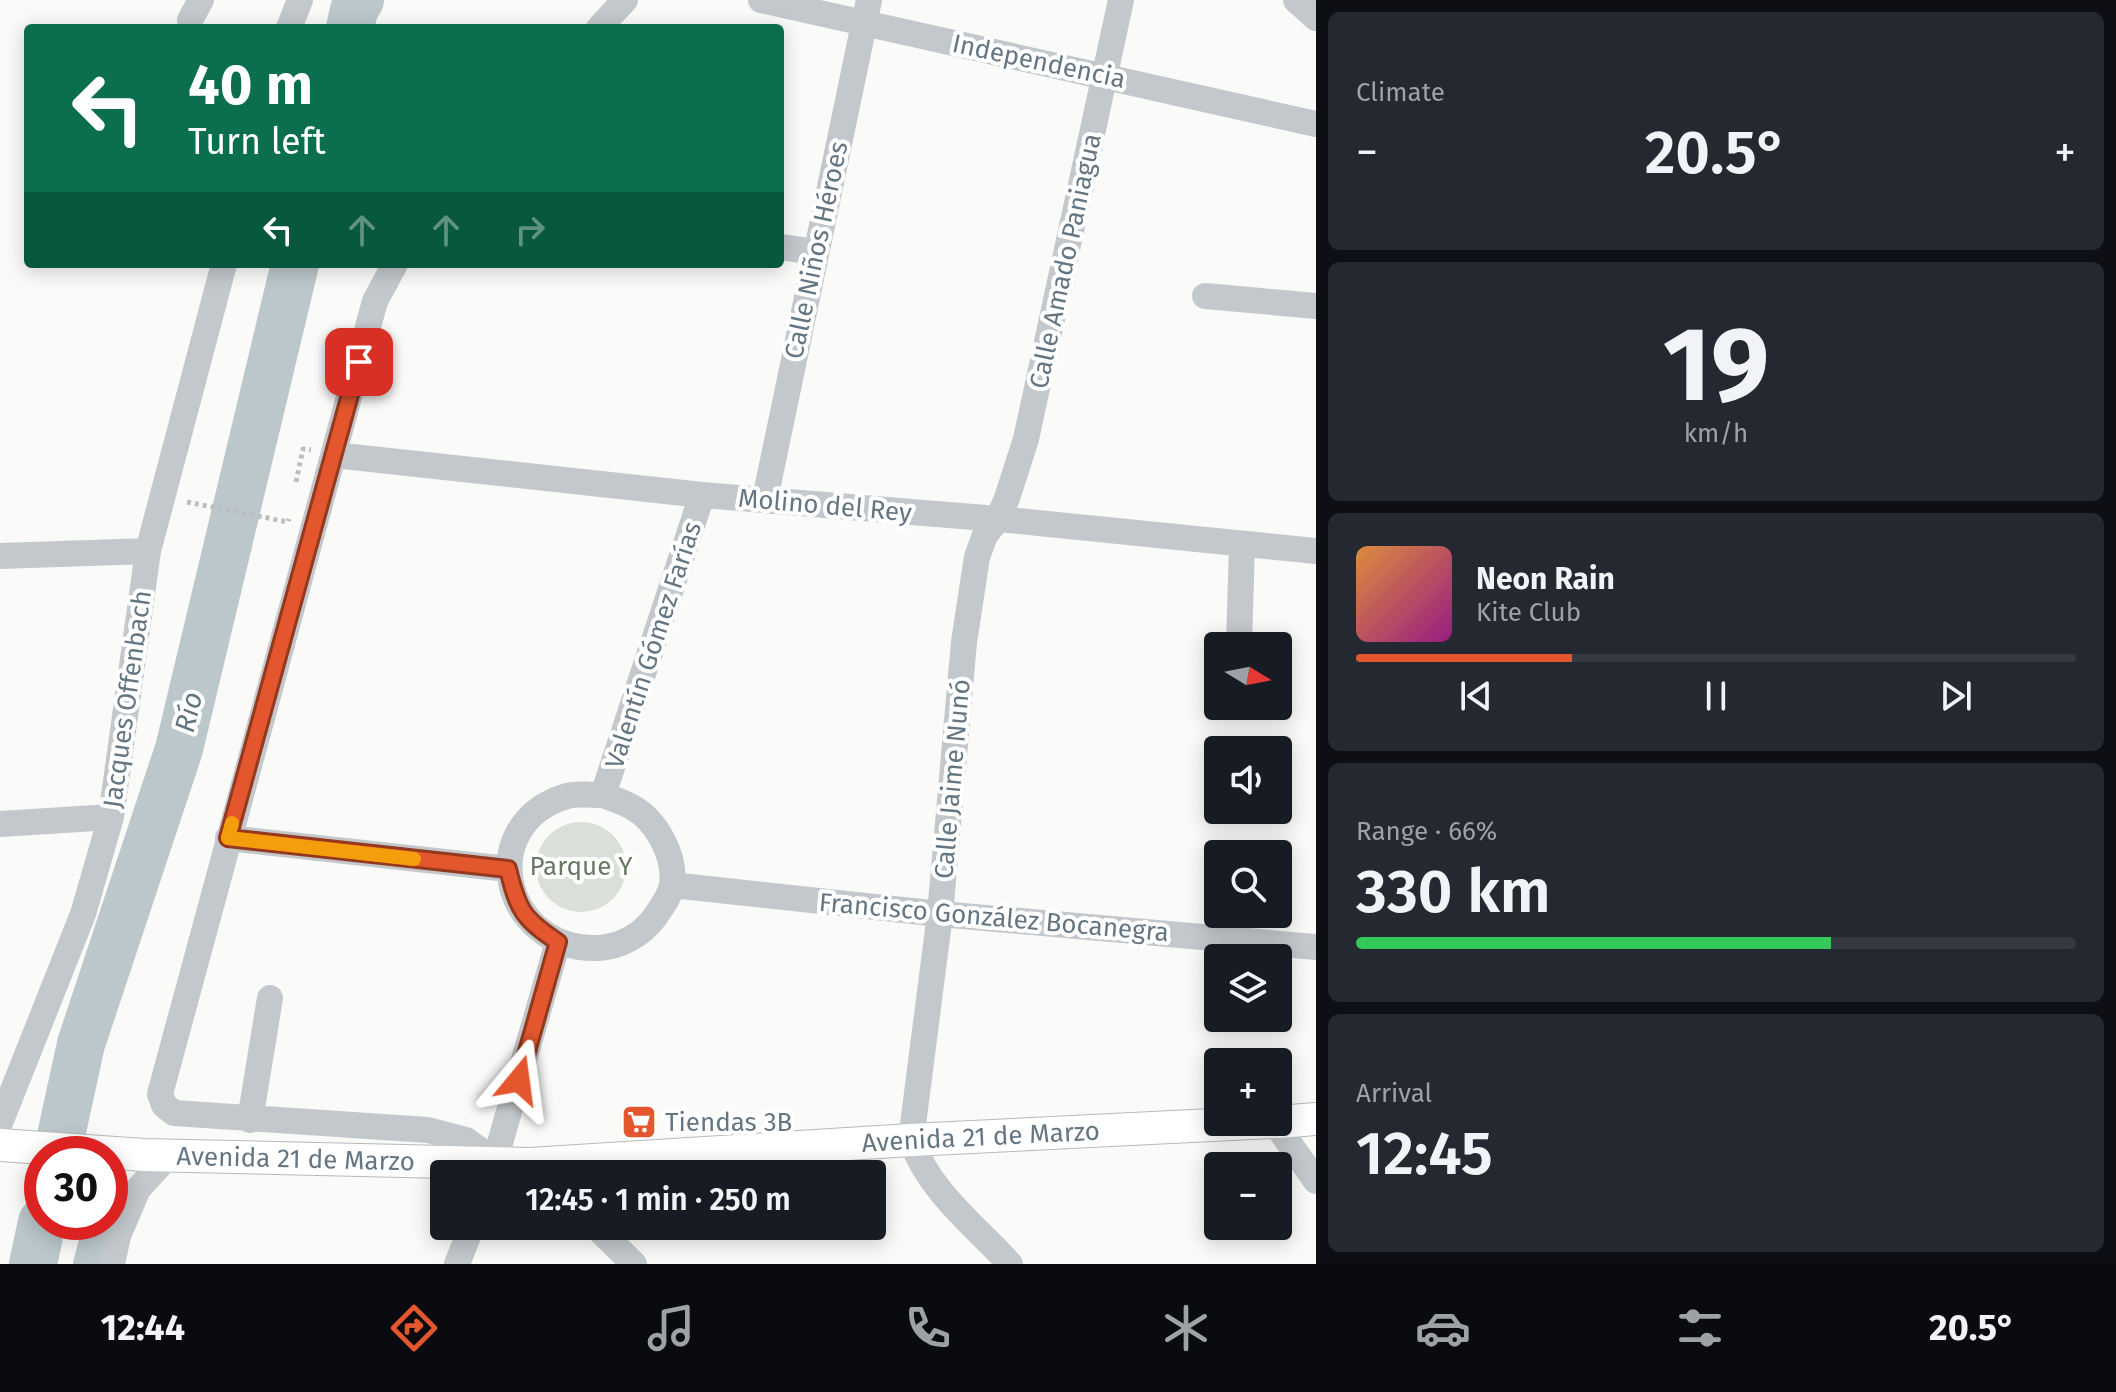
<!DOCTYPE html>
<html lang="en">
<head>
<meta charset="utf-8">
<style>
	:root { --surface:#171b24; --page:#242831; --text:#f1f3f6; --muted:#9ea1a6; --line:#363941; --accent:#e4572e }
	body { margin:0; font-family:"Fira Sans",sans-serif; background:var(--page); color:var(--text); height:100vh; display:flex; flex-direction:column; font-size:30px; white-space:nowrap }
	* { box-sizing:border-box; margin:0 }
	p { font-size:26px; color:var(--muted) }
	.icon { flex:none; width:44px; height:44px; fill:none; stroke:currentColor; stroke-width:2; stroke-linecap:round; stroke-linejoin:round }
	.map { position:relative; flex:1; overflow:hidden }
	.panel { display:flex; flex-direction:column; gap:12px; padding:12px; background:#0d0f14; width:800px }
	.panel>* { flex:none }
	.hud { position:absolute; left:24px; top:24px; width:760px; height:244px; border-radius:8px; box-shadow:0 4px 20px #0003; background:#0b6e4f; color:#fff; overflow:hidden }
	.needle { width:52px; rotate:100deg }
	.tools { position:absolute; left:1204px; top:632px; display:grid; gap:16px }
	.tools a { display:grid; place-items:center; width:88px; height:88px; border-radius:8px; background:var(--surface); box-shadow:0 4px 20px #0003; font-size:40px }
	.speed { position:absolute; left:24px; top:1136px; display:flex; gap:16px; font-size:40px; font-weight:700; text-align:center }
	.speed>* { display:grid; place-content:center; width:104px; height:104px; border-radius:50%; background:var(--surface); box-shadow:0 4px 20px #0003; line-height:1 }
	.speed .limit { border:12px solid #d22; background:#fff; color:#111 }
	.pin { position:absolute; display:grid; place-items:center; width:68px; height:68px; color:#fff; margin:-34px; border-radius:16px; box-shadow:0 4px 12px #0006 }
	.me { position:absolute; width:88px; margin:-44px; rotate:16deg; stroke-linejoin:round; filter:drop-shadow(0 0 6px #0008) }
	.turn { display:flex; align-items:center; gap:28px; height:168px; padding:0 32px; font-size:36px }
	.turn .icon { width:104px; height:104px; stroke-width:2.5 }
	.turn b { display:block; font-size:56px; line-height:68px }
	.lanes { display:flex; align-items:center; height:76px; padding:0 32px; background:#0003; justify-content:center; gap:40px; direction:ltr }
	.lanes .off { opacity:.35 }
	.big { font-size:60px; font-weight:600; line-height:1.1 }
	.panel .tile { flex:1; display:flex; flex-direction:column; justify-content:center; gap:12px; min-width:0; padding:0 28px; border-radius:12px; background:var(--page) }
	.panel .dial { align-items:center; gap:0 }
	.dial b { font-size:104px; line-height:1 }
	.song { display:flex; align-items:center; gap:24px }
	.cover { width:96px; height:96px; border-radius:12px; background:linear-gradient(135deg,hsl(30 70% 55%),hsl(310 70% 35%)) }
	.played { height:8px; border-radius:4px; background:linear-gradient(90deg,var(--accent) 30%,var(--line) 30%) }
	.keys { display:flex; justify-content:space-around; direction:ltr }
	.heat { display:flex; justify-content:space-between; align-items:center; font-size:44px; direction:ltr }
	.charge { height:12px; border-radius:6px; background:linear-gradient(90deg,#34c759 66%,var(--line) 0) }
	.trip { position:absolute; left:430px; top:1160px; width:456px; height:80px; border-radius:8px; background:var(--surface); box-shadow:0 4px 20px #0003; font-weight:600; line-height:80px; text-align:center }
	.tabs { display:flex; height:128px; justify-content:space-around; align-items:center; background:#090b0e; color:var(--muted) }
	.tabs .icon { width:56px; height:56px }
	.tabs .current { color:var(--accent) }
	.tabs b { font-size:36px; color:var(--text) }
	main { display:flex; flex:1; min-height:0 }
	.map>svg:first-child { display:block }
	.green { fill:#dadfd7 }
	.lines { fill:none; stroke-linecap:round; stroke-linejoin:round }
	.canal { stroke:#bbc7cb; stroke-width:28 }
	.river { stroke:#bbc7cb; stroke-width:48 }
	.major-casing { stroke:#b5babe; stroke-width:34 }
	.path { stroke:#bbbfc2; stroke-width:5; stroke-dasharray:4 4; stroke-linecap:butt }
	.minor { stroke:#c3c8cc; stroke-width:26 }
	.major { stroke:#fff; stroke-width:32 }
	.route-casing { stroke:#94391e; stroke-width:20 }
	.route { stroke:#e4572e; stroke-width:14 }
	.slow { stroke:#f59e0b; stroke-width:14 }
	.labels { text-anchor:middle; stroke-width:8; stroke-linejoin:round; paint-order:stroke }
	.street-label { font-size:26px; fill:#657683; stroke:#fff }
	.park-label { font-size:26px; fill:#687a64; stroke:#fff }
	.poi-label { font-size:26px; fill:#657683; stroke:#fff; text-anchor:start }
	.water-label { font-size:28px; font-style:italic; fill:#60757c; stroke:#fff }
</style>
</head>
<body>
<main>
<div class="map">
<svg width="1316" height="1264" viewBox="0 0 1316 1264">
	<rect width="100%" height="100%" fill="#fafaf8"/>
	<!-- green -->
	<path class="green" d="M536 867a45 45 0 1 1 90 0a45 45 0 1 1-90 0Z"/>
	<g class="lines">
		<!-- canal -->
		<path class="canal" d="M87 1264 93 1241 106 1222"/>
		<!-- river -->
		<path class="river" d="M350 28 354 10 360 0
			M57 1154 81 1044 179 749 295 264
			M33 1264 42 1222"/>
		<!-- major casing -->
		<g class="major-casing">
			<g id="major">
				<path d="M1278 1122 1316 1119"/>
				<path id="s1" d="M0 1145 144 1155 530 1164 911 1140 1273 1122"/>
			</g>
		</g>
		<!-- path -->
		<path class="path" d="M296 482 303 449 311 450
			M187 502 288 522 289 519"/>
		<!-- minor -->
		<path class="minor" d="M761 0 1316 124
			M1296 0 1316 18
			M190 20 201 0
			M289 28 300 0
			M599 28 625 0
			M780 247 816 252
			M395 264 375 301 160 1094 164 1105 174 1113 428 1130 466 1140 496 1162
			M1205 296 1316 306
			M334 455 702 495 998 519 1316 551
			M765 499 869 0
			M0 556 148 551
			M1239 645 1242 544
			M603 795C613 799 623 802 632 807 656 820 676 856 672 885 670 896 661 908 655 917 642 935 620 947 598 948 502 951 473 824 567 796 577 793 592 795 603 795Z
			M603 795 702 495
			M0 824 111 817
			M228 838 508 869
			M672 885 940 914 1316 947
			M250 1120 270 998
			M1274 1122 1316 1181
			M0 1123 83 914 111 817 148 551 224 264
			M491 1174 558 942
			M595 1226 634 1264
			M112 1264 118 1236 138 1189 169 1155
			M457 1264 472 1226
			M1010 1264C974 1225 929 1191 911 1140L940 914 964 642 977 557 985 535 998 519 1007 498 1026 439 1121 0"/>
		<!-- major -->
		<use href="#major" class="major"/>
	</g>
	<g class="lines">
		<!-- route casing -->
		<g class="route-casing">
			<path id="route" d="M359 362 228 838 508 869C518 910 523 919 558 942L519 1080"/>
		</g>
		<!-- route -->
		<use href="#route" class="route"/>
		<!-- slow -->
		<path class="slow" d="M232 823 228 838 414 859"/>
	</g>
	<!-- icons -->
	<defs>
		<g id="supermarket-square" transform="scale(1.8)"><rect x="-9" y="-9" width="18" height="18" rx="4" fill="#e4572e" stroke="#fff"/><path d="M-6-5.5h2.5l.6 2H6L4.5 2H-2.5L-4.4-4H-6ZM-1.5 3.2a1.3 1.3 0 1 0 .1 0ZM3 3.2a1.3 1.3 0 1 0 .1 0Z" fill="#fff"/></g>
	</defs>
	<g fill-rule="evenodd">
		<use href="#supermarket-square" x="639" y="1122"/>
	</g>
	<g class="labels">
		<!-- street labels -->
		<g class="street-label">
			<text transform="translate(1039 61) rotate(12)" y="9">Independencia</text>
			<text transform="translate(816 250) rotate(-78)" y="9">Calle Niños Héroes</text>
			<text transform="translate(1065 261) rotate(-78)" y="9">Calle Amado Paniagua</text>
			<text transform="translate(825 505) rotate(5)" y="9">Molino del Rey</text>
			<text transform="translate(653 645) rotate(-72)" y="9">Valentín Gómez Farías</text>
			<text transform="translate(127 699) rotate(-82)" y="9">Jacques Offenbach</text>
			<text transform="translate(952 779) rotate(-85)" y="9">Calle Jaime Nunó</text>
			<text transform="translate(994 917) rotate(5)" y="9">Francisco González Bocanegra</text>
			<text dy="9" stroke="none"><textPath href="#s1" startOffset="982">Avenida 21 de Marzo</textPath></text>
			<text dy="9" stroke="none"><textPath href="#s1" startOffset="296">Avenida 21 de Marzo</textPath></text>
		</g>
		<!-- park labels -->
		<g class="park-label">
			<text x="581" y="875">Parque Y</text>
		</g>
		<!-- poi labels -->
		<g class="poi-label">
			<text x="665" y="1131">Tiendas 3B</text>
		</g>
		<!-- water labels -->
		<g class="water-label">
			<text transform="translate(188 712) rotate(-77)" y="10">Río</text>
		</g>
	</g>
</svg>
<div class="tools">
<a><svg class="needle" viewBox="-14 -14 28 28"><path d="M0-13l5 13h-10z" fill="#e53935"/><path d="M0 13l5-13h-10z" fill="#9ea1a6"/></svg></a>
<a><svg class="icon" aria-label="sound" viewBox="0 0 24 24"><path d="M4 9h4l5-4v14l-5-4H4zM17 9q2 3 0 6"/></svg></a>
<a><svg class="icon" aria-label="search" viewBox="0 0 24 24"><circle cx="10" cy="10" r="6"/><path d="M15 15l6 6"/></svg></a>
<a><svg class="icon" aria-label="layers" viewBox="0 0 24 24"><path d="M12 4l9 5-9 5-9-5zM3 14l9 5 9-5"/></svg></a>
<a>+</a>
<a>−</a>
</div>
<div class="speed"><div class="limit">30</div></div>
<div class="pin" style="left:359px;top:362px;background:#d93025"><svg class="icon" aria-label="arrive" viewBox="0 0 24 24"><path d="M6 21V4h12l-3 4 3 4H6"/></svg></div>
<svg class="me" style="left:519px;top:1080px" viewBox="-20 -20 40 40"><path d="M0-17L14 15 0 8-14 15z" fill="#e4572e" stroke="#fff" stroke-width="4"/></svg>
<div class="trip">12:45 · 1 min · 250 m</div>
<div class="hud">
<div class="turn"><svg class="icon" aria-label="left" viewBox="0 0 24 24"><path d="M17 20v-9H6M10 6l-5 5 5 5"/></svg><div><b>40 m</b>Turn left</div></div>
<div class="lanes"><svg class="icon" aria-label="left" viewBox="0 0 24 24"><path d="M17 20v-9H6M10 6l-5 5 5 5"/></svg><svg class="icon off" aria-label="ahead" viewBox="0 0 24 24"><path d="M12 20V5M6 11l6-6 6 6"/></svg><svg class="icon off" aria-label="ahead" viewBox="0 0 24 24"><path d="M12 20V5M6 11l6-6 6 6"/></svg><svg class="icon off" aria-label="right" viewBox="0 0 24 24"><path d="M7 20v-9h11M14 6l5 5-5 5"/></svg></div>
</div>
</div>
<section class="panel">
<div class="tile"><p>Climate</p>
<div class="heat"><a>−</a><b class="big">20.5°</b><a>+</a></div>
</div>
<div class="tile dial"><b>19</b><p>km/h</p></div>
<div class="tile">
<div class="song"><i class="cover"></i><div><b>Neon Rain</b><p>Kite Club</p></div></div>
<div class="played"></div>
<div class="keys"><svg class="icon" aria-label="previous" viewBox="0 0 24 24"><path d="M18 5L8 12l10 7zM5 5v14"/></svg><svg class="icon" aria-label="pause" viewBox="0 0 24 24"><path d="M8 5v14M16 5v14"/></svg><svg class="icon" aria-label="next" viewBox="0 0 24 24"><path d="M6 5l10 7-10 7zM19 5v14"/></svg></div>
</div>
<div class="tile"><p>Range · 66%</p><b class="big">330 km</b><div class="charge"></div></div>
<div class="tile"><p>Arrival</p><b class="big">12:45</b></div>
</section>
</main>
<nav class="tabs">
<b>12:44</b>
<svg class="icon current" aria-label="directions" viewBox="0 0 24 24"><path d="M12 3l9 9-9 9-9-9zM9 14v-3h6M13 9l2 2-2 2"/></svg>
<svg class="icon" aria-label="music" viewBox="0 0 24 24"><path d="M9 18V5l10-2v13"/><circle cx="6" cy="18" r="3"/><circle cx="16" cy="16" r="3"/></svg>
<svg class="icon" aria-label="phone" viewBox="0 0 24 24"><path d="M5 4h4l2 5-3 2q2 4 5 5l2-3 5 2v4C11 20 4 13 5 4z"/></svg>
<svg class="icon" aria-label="climate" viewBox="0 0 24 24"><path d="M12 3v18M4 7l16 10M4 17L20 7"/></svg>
<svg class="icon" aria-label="car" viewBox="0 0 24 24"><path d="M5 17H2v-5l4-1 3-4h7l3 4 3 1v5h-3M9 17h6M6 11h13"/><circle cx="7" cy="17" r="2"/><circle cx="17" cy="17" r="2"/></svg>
<svg class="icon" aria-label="filters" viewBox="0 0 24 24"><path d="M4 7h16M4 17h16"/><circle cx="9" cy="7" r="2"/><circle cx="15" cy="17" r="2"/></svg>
<b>20.5°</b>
</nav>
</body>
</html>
